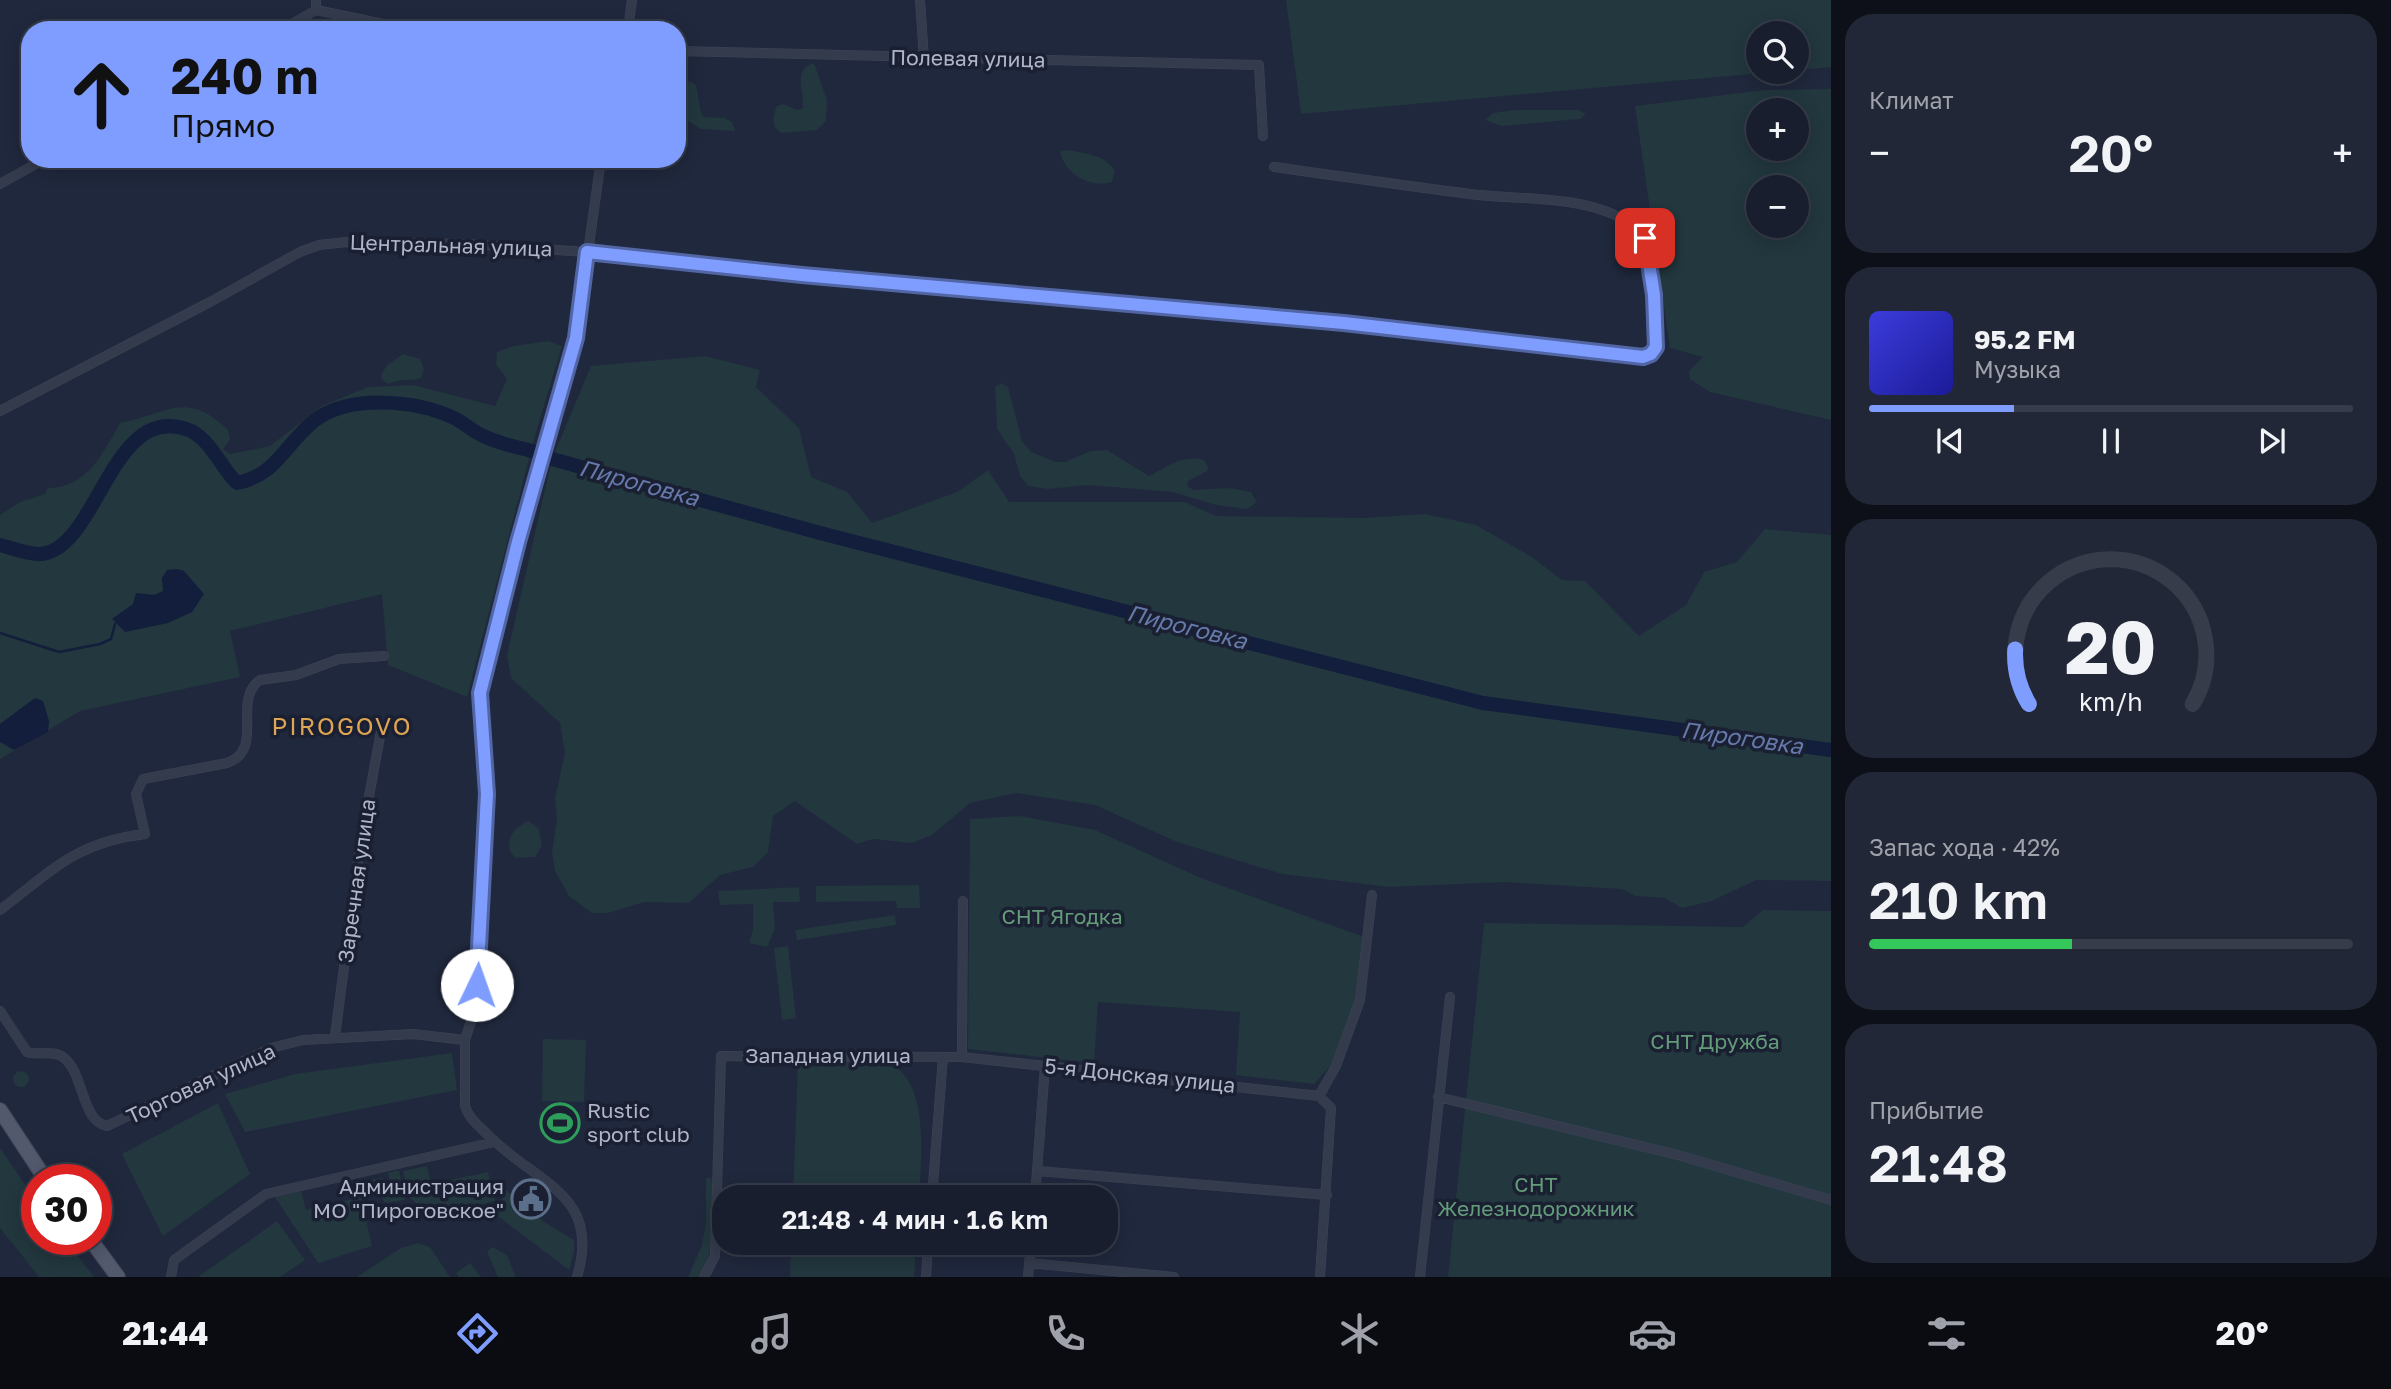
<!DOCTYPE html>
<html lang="ru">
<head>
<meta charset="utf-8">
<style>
	:root { --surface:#181e2e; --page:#212736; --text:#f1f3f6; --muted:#9fa2aa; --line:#363c4a; --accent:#7e9dff }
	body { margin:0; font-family:"Golos Text",sans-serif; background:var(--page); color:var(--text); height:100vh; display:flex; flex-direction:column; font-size:26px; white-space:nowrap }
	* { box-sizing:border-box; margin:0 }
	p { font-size:23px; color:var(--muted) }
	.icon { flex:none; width:38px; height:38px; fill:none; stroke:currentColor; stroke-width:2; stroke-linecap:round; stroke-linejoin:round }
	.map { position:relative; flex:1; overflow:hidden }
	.sheet { display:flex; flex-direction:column; gap:14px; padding:14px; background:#0d1019; width:560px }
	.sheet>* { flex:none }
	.banner { position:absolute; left:21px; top:21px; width:665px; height:147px; border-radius:28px; box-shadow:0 4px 18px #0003,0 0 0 2px var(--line); background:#7e9dff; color:#111; overflow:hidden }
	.controls { position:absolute; left:1746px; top:21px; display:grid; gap:14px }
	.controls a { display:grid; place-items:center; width:63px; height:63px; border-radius:50%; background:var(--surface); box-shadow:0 4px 18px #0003,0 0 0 2px var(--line); font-size:35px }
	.speed { position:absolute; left:21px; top:1164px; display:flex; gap:14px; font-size:35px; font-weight:700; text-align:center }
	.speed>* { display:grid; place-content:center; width:91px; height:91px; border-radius:50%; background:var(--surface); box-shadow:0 4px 18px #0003,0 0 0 2px var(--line); line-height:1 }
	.speed .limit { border:10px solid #d22; background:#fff; color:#111 }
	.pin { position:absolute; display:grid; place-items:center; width:60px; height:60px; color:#fff; margin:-30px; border-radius:14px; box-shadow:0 4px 10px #0006 }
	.me { position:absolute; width:77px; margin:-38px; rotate:3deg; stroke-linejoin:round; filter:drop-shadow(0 0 5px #0008) }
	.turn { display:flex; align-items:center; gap:24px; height:147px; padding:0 35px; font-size:32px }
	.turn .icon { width:91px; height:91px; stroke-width:2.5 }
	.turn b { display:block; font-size:49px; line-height:60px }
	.big { font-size:52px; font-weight:600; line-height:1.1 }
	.sheet .tile { flex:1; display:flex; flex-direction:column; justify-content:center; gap:10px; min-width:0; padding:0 24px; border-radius:28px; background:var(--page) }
	.sheet .dial { align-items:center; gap:0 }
	.dial svg { height:182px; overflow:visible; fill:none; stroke:var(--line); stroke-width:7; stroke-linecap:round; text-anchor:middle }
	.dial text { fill:var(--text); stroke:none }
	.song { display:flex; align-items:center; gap:21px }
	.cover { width:84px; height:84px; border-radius:10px; background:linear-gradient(135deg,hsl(240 70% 55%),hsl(240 70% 35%)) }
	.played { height:7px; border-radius:4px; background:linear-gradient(90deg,var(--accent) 30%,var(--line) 30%) }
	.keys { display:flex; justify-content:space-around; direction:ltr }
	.heat { display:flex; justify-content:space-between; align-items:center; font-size:38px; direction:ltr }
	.charge { height:10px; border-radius:5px; background:linear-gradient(90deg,#34c759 42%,var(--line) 0) }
	.trip { position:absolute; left:712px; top:1185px; width:406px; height:70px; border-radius:28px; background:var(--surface); box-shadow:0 4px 18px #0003,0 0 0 2px var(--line); font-weight:600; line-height:70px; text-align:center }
	.tab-bar { display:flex; height:112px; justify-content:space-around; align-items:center; background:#0a0c12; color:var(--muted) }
	.tab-bar .icon { width:49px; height:49px }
	.tab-bar .on { color:var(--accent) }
	.tab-bar b { font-size:32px; color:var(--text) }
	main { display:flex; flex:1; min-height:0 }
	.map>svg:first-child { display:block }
	.green { fill:#22373e; fill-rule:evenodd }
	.water { fill:#131d3c }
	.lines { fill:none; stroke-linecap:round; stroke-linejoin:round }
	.stream { stroke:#131d3c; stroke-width:2.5 }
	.river { stroke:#131d3c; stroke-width:14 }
	.street-casing { stroke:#3e4456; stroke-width:10 }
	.primary-casing { stroke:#3e4456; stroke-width:16 }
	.street { stroke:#343b4d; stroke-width:9 }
	.primary { stroke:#52596d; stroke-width:14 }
	.route-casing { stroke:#5266a6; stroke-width:18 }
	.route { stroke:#7e9dff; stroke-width:12 }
	.labels { text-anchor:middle; stroke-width:7; stroke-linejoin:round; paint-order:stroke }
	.street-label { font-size:21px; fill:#b0b5c9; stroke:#1a2032 }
	.park-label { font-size:21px; fill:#649c7a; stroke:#1a2032 }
	.poi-label { font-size:21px; fill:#b0b5c9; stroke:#1a2032; text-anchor:start }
	.water-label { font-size:23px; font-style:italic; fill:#6579ab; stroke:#1a2032 }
	.quarter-label { font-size:24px; letter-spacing:2px; fill:#dea555; stroke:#1a2032 }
</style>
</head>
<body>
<main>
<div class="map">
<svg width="1831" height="1277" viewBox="0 0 1831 1277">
	<rect width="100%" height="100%" fill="#20283d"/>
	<!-- green -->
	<path class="green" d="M1286 0H1831V67L1797 70V33H1759V72H1774L1301 114Z
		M814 63 827 100 826 121 817 130 781 133C771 126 772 117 777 106L783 104 797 110 803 108C804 90 792 69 814 63Z
		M687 81 695 84C700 95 697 107 704 117L724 118 732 122 735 131 701 129 680 116 677 87Z
		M1831 89V420L1710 392 1690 379 1689 371 1703 357 1670 348 1635 106 1765 90ZM1759 110H1797V149H1759ZM1759 187H1797V226H1759Z
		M1514 110H1579L1586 114 1580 119 1502 126 1485 120 1493 113Z
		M1067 150C1084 153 1106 155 1115 171L1112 182C1091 189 1063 173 1060 151Z
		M548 341 562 346 536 432 467 697 388 665 382 594 230 631 240 677 80 711 0 759V515L20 502 45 494 48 488C87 488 103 453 120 423 166 414 186 389 228 430L230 440 223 449 230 454 270 446 322 406 368 387 413 385 495 406 507 379 496 364 497 352 513 346Z
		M403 354 420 359 424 369 421 378C409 382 400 378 388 384L382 380 381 375 387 365Z
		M705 356 760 370 756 387 799 428 811 477 847 492 872 523 957 492 988 470 1009 502H1185L1216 516 1364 518 1425 514 1476 525 1532 557 1562 580 1585 581 1639 636 1686 605 1704 572 1737 562 1765 529 1831 535V881L1756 880 1712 901 1682 908 1665 898 1635 896 1622 889 1505 882 1390 887 1282 874 1177 842 1095 805 1016 793 970 803 932 835 912 843 873 839 857 844 795 801 773 816 768 852 753 867 720 875 689 903 645 902 608 913H592L569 896 555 871 552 852 557 819 555 798 565 753 560 723 511 678 507 655 552 459 591 366Z
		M1001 383 1008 387 1022 441 1031 452 1056 462H1065L1091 451 1107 450 1149 476C1167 466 1183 454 1204 460L1208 467 1207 471 1188 481 1187 485 1193 490 1230 488 1251 492 1257 502 1247 509 1216 505 1172 492 1088 485 1048 489 1028 486 1020 476 1014 454 997 429 995 387Z
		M1020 816 1095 830 1201 878 1364 937 1355 1004 1333 1063 1314 1084 1236 1075 1240 1012 1098 1002 1094 1063 968 1049 970 819Z
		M529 821 539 829 542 846 535 857 516 858 510 852C507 836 514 827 529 821Z
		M919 885 920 908H897L896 901 816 902V886Z
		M799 887 800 902H773L775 929 767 947 749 943 753 930V904L720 905 718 891Z
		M1763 910 1831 911V1277H1448L1484 923 1743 927Z
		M895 915 896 925 797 940 795 930Z
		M788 946 796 1018 782 1020 774 948Z
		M543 1039 586 1040 584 1102 542 1101Z
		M452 1053 457 1090 245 1132 225 1094 295 1074Z
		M798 1059C823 1060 863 1056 886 1063 931 1076 921 1162 919 1197H793Z
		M13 1079a8 8 0 1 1 16 0a8 8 0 1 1-16 0Z
		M218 1103 250 1174 163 1236 122 1154Z
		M0 1148 37 1202V1239H65L94 1277H39L0 1228Z
		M427 1166 431 1184 488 1172 495 1201 429 1216 409 1197 403 1171Z
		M399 1170 405 1200 385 1203 378 1192 366 1185 365 1181 383 1178 385 1184 390 1183 388 1173Z
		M706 1178H711C717 1210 716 1248 700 1277H688L702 1245 706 1223Z
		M506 1190 544 1222 574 1240V1252L569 1270 496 1215Z
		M301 1191 306 1210 361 1197 372 1246 318 1263 275 1197Z
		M277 1221 305 1260 280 1277H198Z
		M418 1243 430 1247 450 1277H357L401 1248Z
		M791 1243H916L914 1277H790Z
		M492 1247 507 1255 516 1277H498L487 1252Z
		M470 1263 481 1277H459L456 1273Z"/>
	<!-- water -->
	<path class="water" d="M177 569 184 571 204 594 192 612 168 623 125 632 112 619 133 604 136 593 154 595 163 591 162 578 167 570Z
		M35 698 43 701 49 721 48 732 14 750 0 742V724Z"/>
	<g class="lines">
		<!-- stream -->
		<path class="stream" d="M0 633 59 652 100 644 111 639 115 624"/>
		<!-- river -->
		<path class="river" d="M552 459 820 533 1483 703 1831 750
			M0 545C12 548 29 555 42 554 98 547 111 404 186 429 209 436 221 468 237 483 277 475 285 444 314 421 349 394 416 400 454 418 465 423 474 433 486 437 500 444 517 447 532 451"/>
		<!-- street casing -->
		<g class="street-casing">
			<path id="street" d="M920 0 924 59
				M316 10V0
				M281 30 316 10 412 30
				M628 30 632 0
				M677 51 1259 65 1263 136
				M0 184 45 159
				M0 411 210 302 300 252 319 245 346 242 465 244 587 252 724 267 1344 323 1643 357 1654 351C1660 330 1653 241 1636 228 1592 193 1522 201 1470 194 1405 186 1340 176 1274 167
				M0 910C53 870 76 842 145 834L136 794 143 779 227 763C266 749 231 701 260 680L296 675 339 659 384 656
				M0 1011 27 1052C39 1056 53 1049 64 1058 84 1073 81 1121 107 1126L271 1048 303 1040 413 1034 465 1040
				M335 1036 360 845 382 726
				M962 1057 1319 1096
				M1438 1097 1678 1155 1831 1200
				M1038 1171 1327 1195
				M932 1197 943 1057
				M1035 1197 1045 1066
				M1029 1263 1174 1277
				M171 1277 174 1260 266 1194 494 1142
				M577 1277C602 1193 536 1184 488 1135 479 1126 469 1119 465 1106V1040L475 1009 487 794 480 693 518 542 576 338 601 159
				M704 1277 715 1256 721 1056 962 1057 963 901
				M926 1277 928 1242
				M1028 1277 1031 1242
				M1320 1277 1331 1108 1319 1096 1336 1066 1360 1000 1372 895
				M1420 1277 1450 997"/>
		</g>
		<!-- primary casing -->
		<g class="primary-casing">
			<path id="primary" d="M0 1110 46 1180
				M90 1239 118 1277"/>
		</g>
		<!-- street -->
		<use href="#street" class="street"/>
		<!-- primary -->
		<use href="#primary" class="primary"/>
	</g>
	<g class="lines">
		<!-- route casing -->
		<g class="route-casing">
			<path id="route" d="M477 985 487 794 480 693 518 542 576 338 587 252 802 275 1344 323 1643 357 1651 354 1656 347 1654 295 1645 238"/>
		</g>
		<!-- route -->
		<use href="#route" class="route"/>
	</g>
	<!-- icons -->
	<defs>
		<g id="stadium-ring" transform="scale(2.0125)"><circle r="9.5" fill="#1a2032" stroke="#2e9e5b" stroke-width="1.5"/><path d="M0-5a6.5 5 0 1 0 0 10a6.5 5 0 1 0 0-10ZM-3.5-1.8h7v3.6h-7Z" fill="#2e9e5b"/></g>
		<g id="civic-ring" transform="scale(2.0125)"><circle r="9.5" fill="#1a2032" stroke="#5c6f8a" stroke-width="1.5"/><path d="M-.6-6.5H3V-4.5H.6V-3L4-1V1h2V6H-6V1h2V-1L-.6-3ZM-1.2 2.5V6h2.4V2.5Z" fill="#5c6f8a"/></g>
	</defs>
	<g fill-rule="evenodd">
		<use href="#stadium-ring" x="560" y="1123"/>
		<use href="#civic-ring" x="531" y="1199"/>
	</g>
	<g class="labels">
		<!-- street labels -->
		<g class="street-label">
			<text transform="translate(968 59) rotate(1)" y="7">Полевая улица</text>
			<text transform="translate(451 246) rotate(2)" y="7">Центральная улица</text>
			<text transform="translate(357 881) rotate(-82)" y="7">Заречная улица</text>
			<text x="828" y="1063">Западная улица</text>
			<text transform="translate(1140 1076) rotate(6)" y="7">5-я Донская улица</text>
			<text transform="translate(201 1084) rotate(-25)" y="7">Торговая улица</text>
		</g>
		<!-- park labels -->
		<g class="park-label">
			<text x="1062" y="924">СНТ Ягодка</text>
			<text x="1715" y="1049">СНТ Дружба</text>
			<text x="1536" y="1192">СНТ<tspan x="1536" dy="24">Железнодорожник</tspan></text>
		</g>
		<!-- poi labels -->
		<g class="poi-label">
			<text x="587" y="1118">Rustic<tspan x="587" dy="24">sport club</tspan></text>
			<text x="504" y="1194" text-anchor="end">Администрация<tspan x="504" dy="24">МО "Пироговское"</tspan></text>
		</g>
		<!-- water labels -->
		<g class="water-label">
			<text transform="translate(639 483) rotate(15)" y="8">Пироговка</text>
			<text transform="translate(1187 627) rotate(14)" y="8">Пироговка</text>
			<text transform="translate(1742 738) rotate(8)" y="8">Пироговка</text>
		</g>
		<!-- quarter labels -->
		<g class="quarter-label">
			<text x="342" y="735">PIROGOVO</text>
		</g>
	</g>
</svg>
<div class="controls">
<a><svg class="icon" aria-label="search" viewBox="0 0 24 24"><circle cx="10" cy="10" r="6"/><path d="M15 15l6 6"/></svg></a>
<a>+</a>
<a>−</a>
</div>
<div class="speed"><div class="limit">30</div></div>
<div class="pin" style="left:1645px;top:238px;background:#d93025"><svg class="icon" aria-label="arrive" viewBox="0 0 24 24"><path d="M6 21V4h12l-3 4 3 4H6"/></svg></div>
<svg class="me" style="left:477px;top:985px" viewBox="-20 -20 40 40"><circle r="19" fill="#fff"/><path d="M0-13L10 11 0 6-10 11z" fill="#7e9dff"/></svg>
<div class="trip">21:48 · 4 мин · 1.6 km</div>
<div class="banner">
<div class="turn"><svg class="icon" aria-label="ahead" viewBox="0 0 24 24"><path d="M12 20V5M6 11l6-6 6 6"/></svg><div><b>240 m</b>Прямо</div></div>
</div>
</div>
<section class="sheet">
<div class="tile"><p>Климат</p>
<div class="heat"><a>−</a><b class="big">20°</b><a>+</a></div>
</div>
<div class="tile">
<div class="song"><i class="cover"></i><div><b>95.2 FM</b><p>Музыка</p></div></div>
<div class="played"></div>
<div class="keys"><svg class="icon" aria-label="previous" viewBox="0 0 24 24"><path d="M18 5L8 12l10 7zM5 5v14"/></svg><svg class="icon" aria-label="pause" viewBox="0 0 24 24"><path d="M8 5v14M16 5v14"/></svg><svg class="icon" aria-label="next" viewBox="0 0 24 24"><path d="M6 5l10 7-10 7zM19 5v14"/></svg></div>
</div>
<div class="tile dial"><svg viewBox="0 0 100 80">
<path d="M14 69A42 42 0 1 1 86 69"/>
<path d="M14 69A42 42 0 0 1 8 45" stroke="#7e9dff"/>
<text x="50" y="56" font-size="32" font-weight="700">20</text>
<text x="50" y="72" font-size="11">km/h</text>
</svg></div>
<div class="tile"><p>Запас хода · 42%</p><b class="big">210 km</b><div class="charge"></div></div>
<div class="tile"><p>Прибытие</p><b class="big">21:48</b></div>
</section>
</main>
<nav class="tab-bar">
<b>21:44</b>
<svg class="icon on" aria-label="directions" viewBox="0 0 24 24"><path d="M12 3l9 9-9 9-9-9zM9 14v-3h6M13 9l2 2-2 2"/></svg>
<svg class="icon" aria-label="music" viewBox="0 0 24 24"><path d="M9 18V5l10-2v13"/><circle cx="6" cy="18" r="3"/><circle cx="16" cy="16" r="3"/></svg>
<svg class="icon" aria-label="phone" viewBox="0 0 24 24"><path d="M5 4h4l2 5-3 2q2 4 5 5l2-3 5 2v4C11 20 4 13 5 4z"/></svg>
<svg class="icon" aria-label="climate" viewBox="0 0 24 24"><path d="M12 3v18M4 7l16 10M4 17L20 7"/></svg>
<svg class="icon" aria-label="car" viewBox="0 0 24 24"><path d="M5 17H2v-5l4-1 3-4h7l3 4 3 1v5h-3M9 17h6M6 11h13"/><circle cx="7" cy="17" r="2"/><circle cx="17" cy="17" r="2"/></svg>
<svg class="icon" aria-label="filters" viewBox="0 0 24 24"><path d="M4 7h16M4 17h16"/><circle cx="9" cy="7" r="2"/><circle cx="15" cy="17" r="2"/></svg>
<b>20°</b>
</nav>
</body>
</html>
